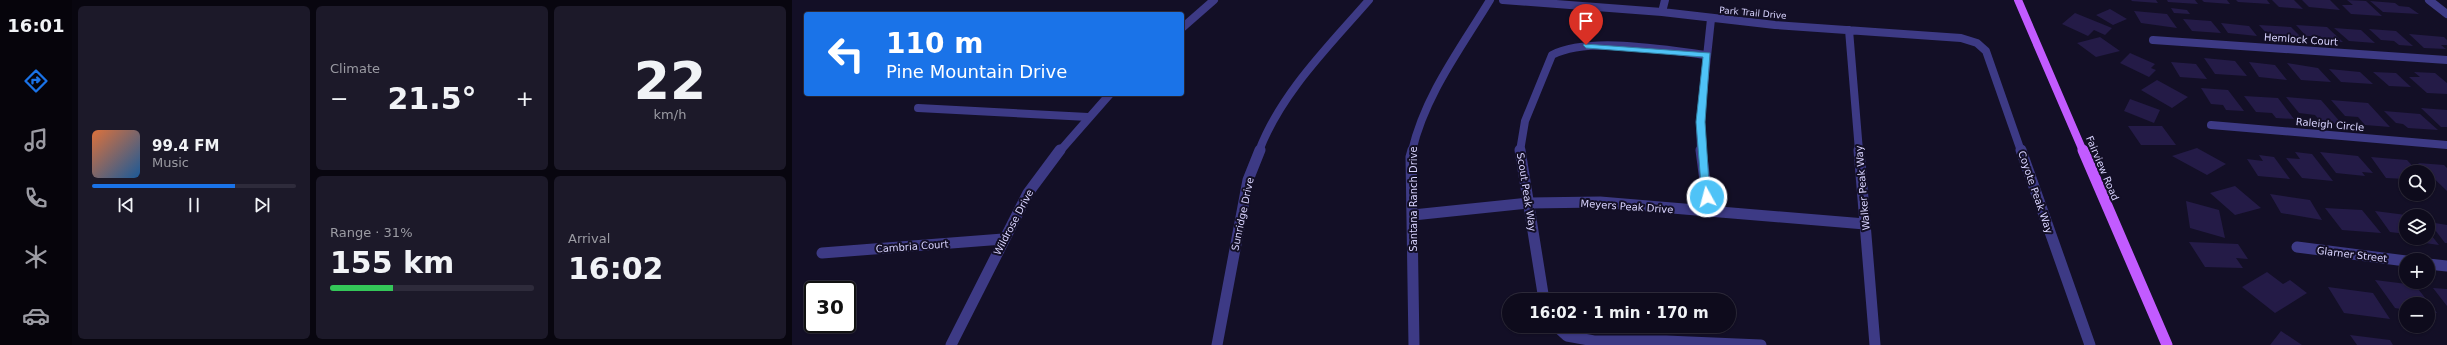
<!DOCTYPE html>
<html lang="en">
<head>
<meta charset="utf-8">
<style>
	:root { --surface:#0e0b1c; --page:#1c1929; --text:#f1f3f6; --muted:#9b9ba3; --line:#2e2b3b; --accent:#1a73e8 }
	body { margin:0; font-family:"DejaVu Sans",sans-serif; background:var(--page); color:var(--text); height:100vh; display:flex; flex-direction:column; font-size:15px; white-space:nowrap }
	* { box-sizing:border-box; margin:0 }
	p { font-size:13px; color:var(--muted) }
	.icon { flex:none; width:22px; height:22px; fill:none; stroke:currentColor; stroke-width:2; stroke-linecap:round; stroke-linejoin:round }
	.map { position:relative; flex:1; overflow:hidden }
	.side { display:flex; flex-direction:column; gap:6px; padding:6px; background:#08060f; width:720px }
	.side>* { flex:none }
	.top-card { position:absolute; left:12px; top:12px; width:380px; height:84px; border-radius:4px; box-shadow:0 1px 3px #0004,0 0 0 1px var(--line); background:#1a73e8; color:#fff; overflow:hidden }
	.controls { position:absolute; left:1607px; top:165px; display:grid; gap:8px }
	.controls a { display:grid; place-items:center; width:36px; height:36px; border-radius:50%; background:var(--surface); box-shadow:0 1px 3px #0004,0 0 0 1px var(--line); font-size:20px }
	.speed { position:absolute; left:12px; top:281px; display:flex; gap:8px; font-size:20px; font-weight:700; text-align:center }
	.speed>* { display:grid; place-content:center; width:52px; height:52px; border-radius:50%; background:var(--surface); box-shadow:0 1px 3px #0004,0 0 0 1px var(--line); line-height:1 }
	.speed .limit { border:2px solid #111; border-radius:6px; background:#fff; color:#111 }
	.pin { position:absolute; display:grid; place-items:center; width:34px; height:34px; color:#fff; margin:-41px -17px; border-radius:50% 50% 50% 0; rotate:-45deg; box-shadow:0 0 4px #0007 }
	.pin .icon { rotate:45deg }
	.me { position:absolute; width:44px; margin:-22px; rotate:353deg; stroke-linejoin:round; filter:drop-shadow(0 0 3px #0008) }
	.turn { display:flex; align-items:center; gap:14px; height:84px; padding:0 16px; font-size:18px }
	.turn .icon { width:52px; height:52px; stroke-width:2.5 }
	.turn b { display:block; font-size:28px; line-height:34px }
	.big { font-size:30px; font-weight:700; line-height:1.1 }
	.side .tile { flex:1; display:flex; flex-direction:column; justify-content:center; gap:6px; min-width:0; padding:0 14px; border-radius:6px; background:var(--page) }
	.side .dial { align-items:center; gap:0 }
	.dial b { font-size:52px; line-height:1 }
	.song { display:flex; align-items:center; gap:12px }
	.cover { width:48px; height:48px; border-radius:6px; background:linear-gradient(135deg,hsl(20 70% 55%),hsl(210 70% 35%)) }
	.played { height:4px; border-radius:2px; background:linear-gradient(90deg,var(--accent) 70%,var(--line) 70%) }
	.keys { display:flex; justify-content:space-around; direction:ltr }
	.heat { display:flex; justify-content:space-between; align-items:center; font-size:22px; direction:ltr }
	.charge { height:6px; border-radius:3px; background:linear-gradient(90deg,#34c759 31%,var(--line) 0) }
	.side .tiles { flex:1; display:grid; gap:6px; grid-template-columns:repeat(3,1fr) }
	.tile:first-child { grid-row:span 2 }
	.trip { position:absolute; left:710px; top:293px; width:234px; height:40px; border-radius:20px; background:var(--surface); box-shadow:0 1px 3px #0004,0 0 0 1px var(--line); font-weight:700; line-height:40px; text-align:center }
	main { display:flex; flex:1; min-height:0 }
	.dock { display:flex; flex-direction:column; width:72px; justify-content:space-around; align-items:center; background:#06040b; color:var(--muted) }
	.dock .icon { width:28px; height:28px }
	.dock .current { color:var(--accent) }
	.dock b { font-size:18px; color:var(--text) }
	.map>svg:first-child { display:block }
	.building { fill:#241b47 }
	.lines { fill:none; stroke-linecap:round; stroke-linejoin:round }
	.minor-far1 { stroke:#3d3a85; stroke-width:8 }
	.minor { stroke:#3d3a85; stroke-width:11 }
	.major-far1 { stroke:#c25bff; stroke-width:8 }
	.major { stroke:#c25bff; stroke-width:11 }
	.route { fill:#4fc3f7; stroke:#337fa1 }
	.labels { text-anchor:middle; stroke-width:4; stroke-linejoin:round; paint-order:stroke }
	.far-street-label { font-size:9px; fill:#d9d4ff; stroke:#130f26 }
	.street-label { font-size:10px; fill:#d9d4ff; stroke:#130f26 }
</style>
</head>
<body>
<main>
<nav class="dock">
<b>16:01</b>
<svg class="icon current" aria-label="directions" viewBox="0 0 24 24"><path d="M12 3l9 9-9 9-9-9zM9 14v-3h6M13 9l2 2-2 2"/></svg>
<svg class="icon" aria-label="music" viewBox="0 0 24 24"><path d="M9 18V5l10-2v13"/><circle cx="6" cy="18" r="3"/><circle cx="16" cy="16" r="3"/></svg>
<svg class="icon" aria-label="phone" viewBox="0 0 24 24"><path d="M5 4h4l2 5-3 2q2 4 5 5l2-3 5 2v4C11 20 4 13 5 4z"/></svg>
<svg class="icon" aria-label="climate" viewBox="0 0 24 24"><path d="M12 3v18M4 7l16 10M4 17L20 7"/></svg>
<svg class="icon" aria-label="car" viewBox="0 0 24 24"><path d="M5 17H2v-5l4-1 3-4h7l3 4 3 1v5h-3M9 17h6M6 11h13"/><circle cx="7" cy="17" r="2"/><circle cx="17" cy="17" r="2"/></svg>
</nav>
<section class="side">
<div class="tiles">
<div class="tile">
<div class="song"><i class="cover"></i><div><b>99.4 FM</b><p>Music</p></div></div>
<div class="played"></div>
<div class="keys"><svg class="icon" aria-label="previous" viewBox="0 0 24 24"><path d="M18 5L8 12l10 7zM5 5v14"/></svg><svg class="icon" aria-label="pause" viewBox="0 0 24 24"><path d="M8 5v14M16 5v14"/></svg><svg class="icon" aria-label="next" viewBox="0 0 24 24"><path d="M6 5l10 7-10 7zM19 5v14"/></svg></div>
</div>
<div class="tile"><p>Climate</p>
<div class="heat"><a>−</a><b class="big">21.5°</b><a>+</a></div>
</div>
<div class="tile dial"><b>22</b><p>km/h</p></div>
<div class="tile"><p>Range · 31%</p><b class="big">155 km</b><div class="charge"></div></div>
<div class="tile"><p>Arrival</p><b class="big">16:02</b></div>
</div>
</section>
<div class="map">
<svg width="1655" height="345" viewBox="0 0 1655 345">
	<rect width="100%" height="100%" fill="#130f26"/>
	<!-- building -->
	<path class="building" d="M1340 0H1364L1366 3 1339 1Z
		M1375 0H1403L1406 4 1376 2Z
		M1410 0H1435L1438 4 1412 2Z
		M1444 0H1475L1478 4 1446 2Z
		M1480 0H1502L1511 9 1487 7Z
		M1510 0H1538L1548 10 1517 7Z
		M1555 0 1574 1 1590 16 1559 14 1550 5H1561Z
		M1578 1 1603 3 1607 6 1617 7 1627 14 1591 12Z
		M1379 8 1395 10 1398 14 1382 13Z
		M1318 9 1335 19 1321 25 1304 15Z
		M1342 11 1375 14 1385 28 1349 23Z
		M1283 13 1320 28 1313 35 1302 30 1296 36 1270 24Z
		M1391 19 1419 21 1429 33 1400 31Z
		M1429 23 1457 26 1465 36 1436 33Z
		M1467 25 1499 27 1511 39 1478 37Z
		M1504 25 1535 27 1551 42 1532 41 1528 36H1514Z
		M1542 28 1569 30 1583 43 1557 41Z
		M1577 29 1604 31 1621 46 1607 45 1602 41 1589 40Z
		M1617 34 1652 37 1655 40V45H1649L1654 49 1632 48Z
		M1308 37 1328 51 1304 57 1285 43Z
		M1338 53 1363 64 1359 68 1364 70 1357 77 1328 63Z
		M1412 58 1443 61 1455 76 1423 74Z
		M1379 62 1404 64 1415 79 1388 77Z
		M1457 62 1483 65 1495 80 1467 77Z
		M1495 63 1526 68 1539 82 1509 80Z
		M1537 69 1568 72 1581 84 1549 82Z
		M1581 72 1604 73 1619 87 1597 86Z
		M1622 72 1643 73 1655 83V94L1635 93 1617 77H1628Z
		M1365 80 1396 97 1380 108 1349 90Z
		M1409 88 1436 90 1452 111 1434 110 1431 105 1419 104Z
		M1452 96 1486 98 1502 119 1484 118 1480 113 1464 112Z
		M1494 97 1529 100 1550 124 1530 123 1523 115 1507 113Z
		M1338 99 1368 110 1362 123 1332 111Z
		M1539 100 1576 103 1598 127 1573 125 1566 117 1553 116Z
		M1629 108 1655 110V127H1649Z
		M1592 111 1628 114 1646 130 1616 128 1611 124 1604 123Z
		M1336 126H1370L1384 145H1349Z
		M1405 148 1434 164 1415 175 1380 156Z
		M1503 152 1520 154 1541 181 1510 178 1494 158 1508 159Z
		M1528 152 1566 156 1581 173 1570 172 1573 176 1544 173Z
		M1467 155 1482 157 1498 179 1466 176 1455 159 1471 161Z
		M1579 157 1615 160 1626 172H1614V179L1594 178Z
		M1626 163 1652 165 1655 168V191Z
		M1443 186 1469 208 1443 215 1418 193Z
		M1478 194 1518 200 1530 220 1489 213Z
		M1394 201 1427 210 1433 238 1398 228Z
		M1533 208 1570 210 1589 233 1550 230Z
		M1583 211 1614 215V234L1598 232Z
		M1637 222 1655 225V243H1653Z
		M1636 231 1647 245 1626 242 1623 238H1636Z
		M1397 242 1446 244 1456 259 1444 258 1451 268 1413 267Z
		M1475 272 1491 284 1498 280 1515 293 1483 313 1450 287Z
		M1583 280 1623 285 1645 313 1636 312V304H1614V310L1603 308Z
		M1536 287 1581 293 1598 319 1552 313Z
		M1641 288 1655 289V306Z
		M1489 331 1510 345H1478Z
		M1558 335 1598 340 1601 345H1565Z"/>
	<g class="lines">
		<!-- minor-far1 -->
		<path class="minor-far1" d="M711 0 870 12 983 25 1169 38 1185 43 1194 51 1229 151
			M1637 0 1655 14
			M870 12 873 0
			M390 28 422 0
			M1057 30 1067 151
			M1361 40 1655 60
			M126 108 296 117
			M1419 125 1655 145
			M268 151 318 94
			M467 151C489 93 537 46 577 0
			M620 151C633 95 669 48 698 0
			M728 151 733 121 760 55C797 36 874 50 915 55
			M909 151 908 122 919 19"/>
		<!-- minor -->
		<path class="minor" d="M621 150 619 157 622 345
			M728 150 752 300
			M909 150 917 212
			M1067 150 1083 345
			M1229 150 1298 345
			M621 215 737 203 808 202 1073 224
			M1505 247 1614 261
			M30 253 211 239
			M1636 264 1655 266
			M764 326 775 336 802 341H874L969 345
			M159 345 236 193 268 150
			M425 345 456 180 468 150"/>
		<!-- major-far1 -->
		<path class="major-far1" d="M1226 0 1291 151"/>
		<!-- major -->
		<path class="major" d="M1291 150 1375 345"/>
	</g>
	<!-- route -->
	<path class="route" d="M792 44 918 53 913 122 918 199 910 197 904 122 911 57 794 48 791 45Z"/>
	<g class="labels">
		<!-- far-street labels -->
		<g class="far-street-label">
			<text transform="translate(961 13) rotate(5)" y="3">Park Trail Drive</text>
		</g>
		<!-- street labels -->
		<g class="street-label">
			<text transform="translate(1509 39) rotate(4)" y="4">Hemlock Court</text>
			<text transform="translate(1538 124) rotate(5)" y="4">Raleigh Circle</text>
			<text transform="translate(1311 168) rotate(67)" y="4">Fairview Road</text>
			<text transform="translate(1070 188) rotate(-95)" y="4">Walker Peak Way</text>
			<text transform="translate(735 192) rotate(81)" y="4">Scout Peak Way</text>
			<text transform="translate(1244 192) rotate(71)" y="4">Coyote Peak Way</text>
			<text transform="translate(621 199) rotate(-90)" y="4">Santana Ranch Drive</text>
			<text transform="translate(835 206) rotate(4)" y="4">Meyers Peak Drive</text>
			<text transform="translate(450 214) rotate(-78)" y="4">Sunridge Drive</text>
			<text transform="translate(221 222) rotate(-62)" y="4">Wildrose Drive</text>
			<text transform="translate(120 246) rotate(-4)" y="4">Cambria Court</text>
			<text transform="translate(1560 254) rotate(7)" y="4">Glarner Street</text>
		</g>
	</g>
</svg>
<div class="controls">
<a><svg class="icon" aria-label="search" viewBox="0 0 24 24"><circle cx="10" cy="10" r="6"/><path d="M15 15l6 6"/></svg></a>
<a><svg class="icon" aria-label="layers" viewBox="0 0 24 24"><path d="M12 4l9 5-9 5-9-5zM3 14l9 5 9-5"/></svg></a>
<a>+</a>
<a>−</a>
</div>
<div class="speed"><div class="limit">30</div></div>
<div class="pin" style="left:794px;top:45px;background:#d93025"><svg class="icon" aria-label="arrive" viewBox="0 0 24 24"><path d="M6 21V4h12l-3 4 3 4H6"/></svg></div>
<svg class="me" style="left:915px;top:197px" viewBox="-20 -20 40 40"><circle r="17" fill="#4fc3f7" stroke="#fff" stroke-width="3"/><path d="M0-11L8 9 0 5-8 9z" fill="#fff"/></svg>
<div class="trip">16:02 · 1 min · 170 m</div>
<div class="top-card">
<div class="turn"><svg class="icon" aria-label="left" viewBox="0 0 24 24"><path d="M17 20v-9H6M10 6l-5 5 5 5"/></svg><div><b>110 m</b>Pine Mountain Drive</div></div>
</div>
</div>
</main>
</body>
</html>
